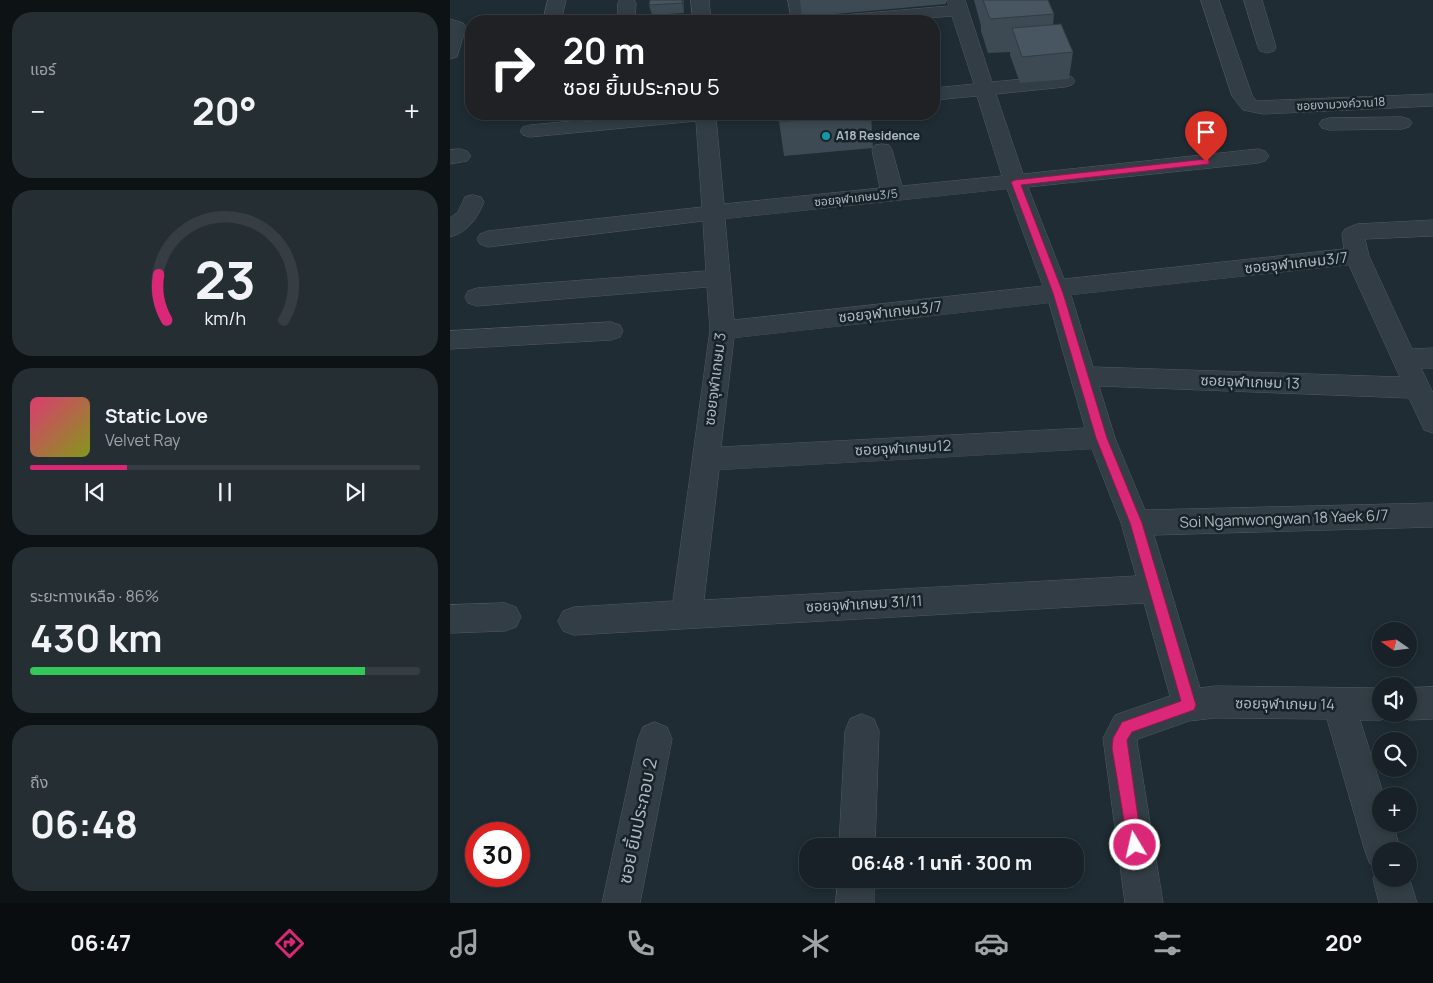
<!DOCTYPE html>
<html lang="th">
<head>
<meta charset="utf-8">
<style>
	:root { --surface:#172127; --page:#242e33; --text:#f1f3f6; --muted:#9ea3a7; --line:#363e44; --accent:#db2777 }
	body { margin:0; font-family:Manrope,"Noto Sans Thai",sans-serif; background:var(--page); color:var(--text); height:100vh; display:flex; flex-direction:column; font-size:19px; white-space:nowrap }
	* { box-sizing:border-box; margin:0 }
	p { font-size:16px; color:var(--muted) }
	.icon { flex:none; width:28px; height:28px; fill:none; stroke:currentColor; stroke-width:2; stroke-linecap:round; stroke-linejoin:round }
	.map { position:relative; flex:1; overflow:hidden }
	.drawer { display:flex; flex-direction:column; gap:12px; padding:12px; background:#0d1215; width:450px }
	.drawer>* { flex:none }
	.guide { position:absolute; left:15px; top:15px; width:475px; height:105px; border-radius:20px; box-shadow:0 2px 8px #0003,0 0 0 1px var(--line); background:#202124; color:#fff; overflow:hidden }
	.needle { width:32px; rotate:284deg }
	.buttons { position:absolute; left:922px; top:622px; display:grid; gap:10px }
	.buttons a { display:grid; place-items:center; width:45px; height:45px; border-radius:50%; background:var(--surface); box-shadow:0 2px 8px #0003,0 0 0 1px var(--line); font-size:25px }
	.speed { position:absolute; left:15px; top:822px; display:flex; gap:10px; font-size:25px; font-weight:700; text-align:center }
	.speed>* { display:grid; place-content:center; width:65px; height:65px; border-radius:50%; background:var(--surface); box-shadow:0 2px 8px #0003,0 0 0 1px var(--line); line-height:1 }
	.speed .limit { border:8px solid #d22; background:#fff; color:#111 }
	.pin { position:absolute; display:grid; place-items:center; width:42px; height:42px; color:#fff; margin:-51px -21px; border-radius:50% 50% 50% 0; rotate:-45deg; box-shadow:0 0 5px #0007 }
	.pin .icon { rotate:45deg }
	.me { position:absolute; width:55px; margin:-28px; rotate:351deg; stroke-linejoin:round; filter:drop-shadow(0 0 4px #0008) }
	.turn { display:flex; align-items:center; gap:18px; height:105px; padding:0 15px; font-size:22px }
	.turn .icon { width:65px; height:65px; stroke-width:2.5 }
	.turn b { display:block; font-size:35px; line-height:42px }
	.big { font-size:38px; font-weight:700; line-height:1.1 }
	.drawer .widget { flex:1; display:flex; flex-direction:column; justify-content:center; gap:8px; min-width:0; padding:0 18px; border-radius:20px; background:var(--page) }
	.drawer .dial { align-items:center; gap:0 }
	.dial svg { height:130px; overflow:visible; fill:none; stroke:var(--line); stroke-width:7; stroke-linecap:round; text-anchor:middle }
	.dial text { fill:var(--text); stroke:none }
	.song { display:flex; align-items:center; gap:15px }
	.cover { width:60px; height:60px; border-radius:8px; background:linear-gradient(135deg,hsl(340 70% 55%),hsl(70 70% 35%)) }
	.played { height:5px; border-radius:2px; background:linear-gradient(90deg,var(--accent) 25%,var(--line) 25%) }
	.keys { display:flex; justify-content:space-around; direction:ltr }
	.heat { display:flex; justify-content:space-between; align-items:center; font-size:28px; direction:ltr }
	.charge { height:8px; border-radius:4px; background:linear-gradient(90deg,#34c759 86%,var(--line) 0) }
	.trip { position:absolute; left:349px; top:838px; width:285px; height:50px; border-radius:20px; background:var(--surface); box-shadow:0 2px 8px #0003,0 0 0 1px var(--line); font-weight:700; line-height:50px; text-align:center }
	.tab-bar { display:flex; height:80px; justify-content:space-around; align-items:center; background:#090d10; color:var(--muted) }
	.tab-bar .icon { width:35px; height:35px }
	.tab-bar .current { color:var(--accent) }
	.tab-bar b { font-size:22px; color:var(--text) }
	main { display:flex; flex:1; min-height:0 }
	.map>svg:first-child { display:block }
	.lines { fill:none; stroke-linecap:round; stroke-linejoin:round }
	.minor-casing { stroke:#505b63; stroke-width:1 }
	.minor { fill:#323d45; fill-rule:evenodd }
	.wall { fill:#3d4a53 }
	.shaded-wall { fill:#323c43 }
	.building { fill:#475660; stroke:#323c43 }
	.route { fill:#db2777; stroke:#8e194d }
	.culture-dot { fill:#0f9aa8; stroke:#182229; stroke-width:2 }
	.labels { text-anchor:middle; stroke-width:5; stroke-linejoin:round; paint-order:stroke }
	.far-street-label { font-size:12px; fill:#acb8c2; stroke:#182229 }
	.far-poi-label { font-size:12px; font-weight:bold; fill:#acb8c2; stroke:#182229; text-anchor:start }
	.street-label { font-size:15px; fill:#acb8c2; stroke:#182229 }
	.near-street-label { font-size:18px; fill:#acb8c2; stroke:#182229 }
</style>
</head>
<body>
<main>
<section class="drawer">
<div class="widget"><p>แอร์</p>
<div class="heat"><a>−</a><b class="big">20°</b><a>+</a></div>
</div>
<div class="widget dial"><svg viewBox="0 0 100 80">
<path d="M14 69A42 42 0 1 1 86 69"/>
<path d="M14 69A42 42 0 0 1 9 41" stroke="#db2777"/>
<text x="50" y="56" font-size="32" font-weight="700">23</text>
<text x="50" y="72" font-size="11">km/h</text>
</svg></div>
<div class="widget">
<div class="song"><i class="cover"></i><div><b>Static Love</b><p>Velvet Ray</p></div></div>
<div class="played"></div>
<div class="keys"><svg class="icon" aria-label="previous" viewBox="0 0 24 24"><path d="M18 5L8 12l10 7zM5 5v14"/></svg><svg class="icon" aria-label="pause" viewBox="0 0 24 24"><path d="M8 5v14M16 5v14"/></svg><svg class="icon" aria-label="next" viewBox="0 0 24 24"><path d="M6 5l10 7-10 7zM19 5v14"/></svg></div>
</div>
<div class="widget"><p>ระยะทางเหลือ · 86%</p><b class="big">430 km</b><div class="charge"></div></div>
<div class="widget"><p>ถึง</p><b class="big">06:48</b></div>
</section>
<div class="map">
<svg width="983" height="903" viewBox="0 0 983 903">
	<rect width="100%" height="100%" fill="#1f2c34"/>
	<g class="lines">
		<!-- minor casing -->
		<g class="minor-casing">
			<path id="minor" d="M98 0H116L111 21H93Z
				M170 0H184L186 3 185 21H167L168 3Z
				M241 0H259L261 21H243Z
				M338 0H356L360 21H342Z
				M497 0H515L542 82 615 75 622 77 625 81 622 85 615 87 546 94 573 174 808 149 815 151 819 156 815 161 808 163 578 187 614 279 894 249 892 234 895 229 907 224 983 220V236L915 239 919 256 962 349 983 348V368H971L983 393V433L974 430 959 398 649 386 665 438 695 510 983 503V527L704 535 750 688 765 686 931 688V714H943V715L931 720H910L934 796H931V824H943L951 851H931V879L959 877 967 903H929L923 879 928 867 920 864 915 851 877 719 765 718 739 721 688 739 687 742 713 903H675L653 738 665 715 720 696 694 603 124 635 113 631 108 621 113 611 124 607 223 601 260 330 257 287 27 306 18 303 15 297 18 291 27 288 256 271 253 221 38 247 30 244 27 239 30 234 38 231 252 207 246 121 80 137 73 135 70 131 73 127 80 125 197 114H269L266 118 274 204 430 188 422 150 425 145 432 144 439 145 442 150 452 186 552 176 527 96 484 100V88L524 84 502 16 441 21H372L375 17 381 16 499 6ZM557 189 593 286 284 320 275 219ZM899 265 950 377 643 367 621 295ZM599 303 635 428 271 447 284 338ZM642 449 671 523 686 576 254 600 269 470Z
				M751 0H769L802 95 806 101 983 94V106L813 114 793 110 782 96Z
				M794 0H812L826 47 824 51 817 53 810 51 808 47Z
				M0 19 13 23 16 27 7 57 0 59Z
				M952 117 959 119 962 123 959 127 952 129 879 130 872 128 869 124 872 120 879 118Z
				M10 149 17 151 21 156 17 161 0 164V150Z
				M23 195 31 197 34 202C27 219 18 232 0 237V218L8 212 15 197Z
				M161 322 170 325 173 331 170 337 161 340 0 349V331Z
				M55 603 66 607 71 617 66 627 55 631 0 633V605Z
				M983 687V719L959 720 947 715V714H959V688Z
				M412 714 424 719 429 731 425 846H389L395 731 400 719Z
				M205 722 217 727 222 739 190 903H152L188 739 193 727Z
				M388 879H424V903H386Z"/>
		</g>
		<!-- minor -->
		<use href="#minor" class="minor"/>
	</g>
	<!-- wall -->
	<path class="wall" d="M234 0V13L202 15 199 5Z
		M350 0H496V4L352 17Z
		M524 0H598L604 14 603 25 623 52 619 79 570 83 560 55V52L538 53 531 31V26Z
		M41 114H90L43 118Z
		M132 114H195V117L135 122Z
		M328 114H421L423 148 334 156Z"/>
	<!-- shaded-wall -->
	<path class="shaded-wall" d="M232 0H234V13L232 3Z"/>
	<!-- building -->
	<path class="building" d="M200 0H232V3L199 5Z
		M533 0H598L604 14 540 19Z
		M611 24 623 52 572 57 562 28Z
		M328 114H415L329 122Z"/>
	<!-- route -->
	<path class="route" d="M756 159 759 160V164L571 185 613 293 657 438 692 523 746 705 744 710 682 732 677 740 692 845 690 850 685 852 680 850 678 845 662 748 663 738 672 722 731 701 680 523 646 438 603 293 561 182 565 180Z"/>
	<!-- markers -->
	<circle class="culture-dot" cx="376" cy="136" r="5"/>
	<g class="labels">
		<!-- far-street labels -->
		<g class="far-street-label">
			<text transform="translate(891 104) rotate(-3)" y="4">ซอยงามวงค์วาน18</text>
			<text transform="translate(406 198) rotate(-6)" y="4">ซอยจุฬาเกษม3/5</text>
		</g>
		<!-- far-poi labels -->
		<g class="far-poi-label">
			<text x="386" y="140">A18 Residence</text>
		</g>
		<!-- street labels -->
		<g class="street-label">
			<text transform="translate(846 263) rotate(-6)" y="5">ซอยจุฬาเกษม3/7</text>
			<text transform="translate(440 312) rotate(-6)" y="5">ซอยจุฬาเกษม3/7</text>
			<text transform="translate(265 379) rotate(-83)" y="5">ซอยจุฬาเกษม 3</text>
			<text transform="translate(800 382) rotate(2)" y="5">ซอยจุฬาเกษม 13</text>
			<text transform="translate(453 448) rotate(-3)" y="5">ซอยจุฬาเกษม12</text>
			<text transform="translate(834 519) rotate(-2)" y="5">Soi Ngamwongwan 18 Yaek 6/7</text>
			<text transform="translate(414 604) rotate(-3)" y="5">ซอยจุฬาเกษม 31/11</text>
			<text transform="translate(835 704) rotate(1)" y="5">ซอยจุฬาเกษม 14</text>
		</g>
		<!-- near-street labels -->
		<g class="near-street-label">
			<text transform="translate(188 821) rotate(-78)" y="6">ซอย ยิ้มประกอบ 2</text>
		</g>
	</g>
</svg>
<div class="buttons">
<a><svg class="needle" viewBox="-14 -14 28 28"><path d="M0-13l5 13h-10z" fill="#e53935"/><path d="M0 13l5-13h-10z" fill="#9ea3a7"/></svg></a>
<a><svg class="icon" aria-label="sound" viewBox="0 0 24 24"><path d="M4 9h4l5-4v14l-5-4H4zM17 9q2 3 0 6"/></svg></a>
<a><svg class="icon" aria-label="search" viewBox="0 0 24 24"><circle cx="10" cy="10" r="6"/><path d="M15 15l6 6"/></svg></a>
<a>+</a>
<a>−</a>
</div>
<div class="speed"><div class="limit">30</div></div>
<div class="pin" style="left:756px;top:162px;background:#d93025"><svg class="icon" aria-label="arrive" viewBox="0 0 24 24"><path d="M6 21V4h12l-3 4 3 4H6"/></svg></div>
<svg class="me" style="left:685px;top:845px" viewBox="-20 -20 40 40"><circle r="17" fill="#db2777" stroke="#fff" stroke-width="3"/><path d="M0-11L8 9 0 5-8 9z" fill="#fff"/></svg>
<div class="trip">06:48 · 1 นาที · 300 m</div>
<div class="guide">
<div class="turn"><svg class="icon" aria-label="right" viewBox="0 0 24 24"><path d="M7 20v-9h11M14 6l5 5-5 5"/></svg><div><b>20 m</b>ซอย ยิ้มประกอบ 5</div></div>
</div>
</div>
</main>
<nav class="tab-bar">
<b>06:47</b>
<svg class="icon current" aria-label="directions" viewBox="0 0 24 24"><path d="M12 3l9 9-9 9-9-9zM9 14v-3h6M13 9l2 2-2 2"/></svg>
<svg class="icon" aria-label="music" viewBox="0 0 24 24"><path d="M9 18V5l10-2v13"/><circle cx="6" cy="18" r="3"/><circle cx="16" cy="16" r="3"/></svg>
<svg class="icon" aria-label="phone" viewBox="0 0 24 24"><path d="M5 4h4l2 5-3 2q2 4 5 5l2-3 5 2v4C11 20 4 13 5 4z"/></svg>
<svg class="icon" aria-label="climate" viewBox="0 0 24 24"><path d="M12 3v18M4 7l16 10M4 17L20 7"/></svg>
<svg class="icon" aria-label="car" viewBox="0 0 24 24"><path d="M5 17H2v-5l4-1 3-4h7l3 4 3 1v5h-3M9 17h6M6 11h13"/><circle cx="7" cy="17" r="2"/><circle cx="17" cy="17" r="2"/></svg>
<svg class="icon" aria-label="filters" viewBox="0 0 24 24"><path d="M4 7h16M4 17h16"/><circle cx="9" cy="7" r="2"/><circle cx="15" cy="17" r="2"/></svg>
<b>20°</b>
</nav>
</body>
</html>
